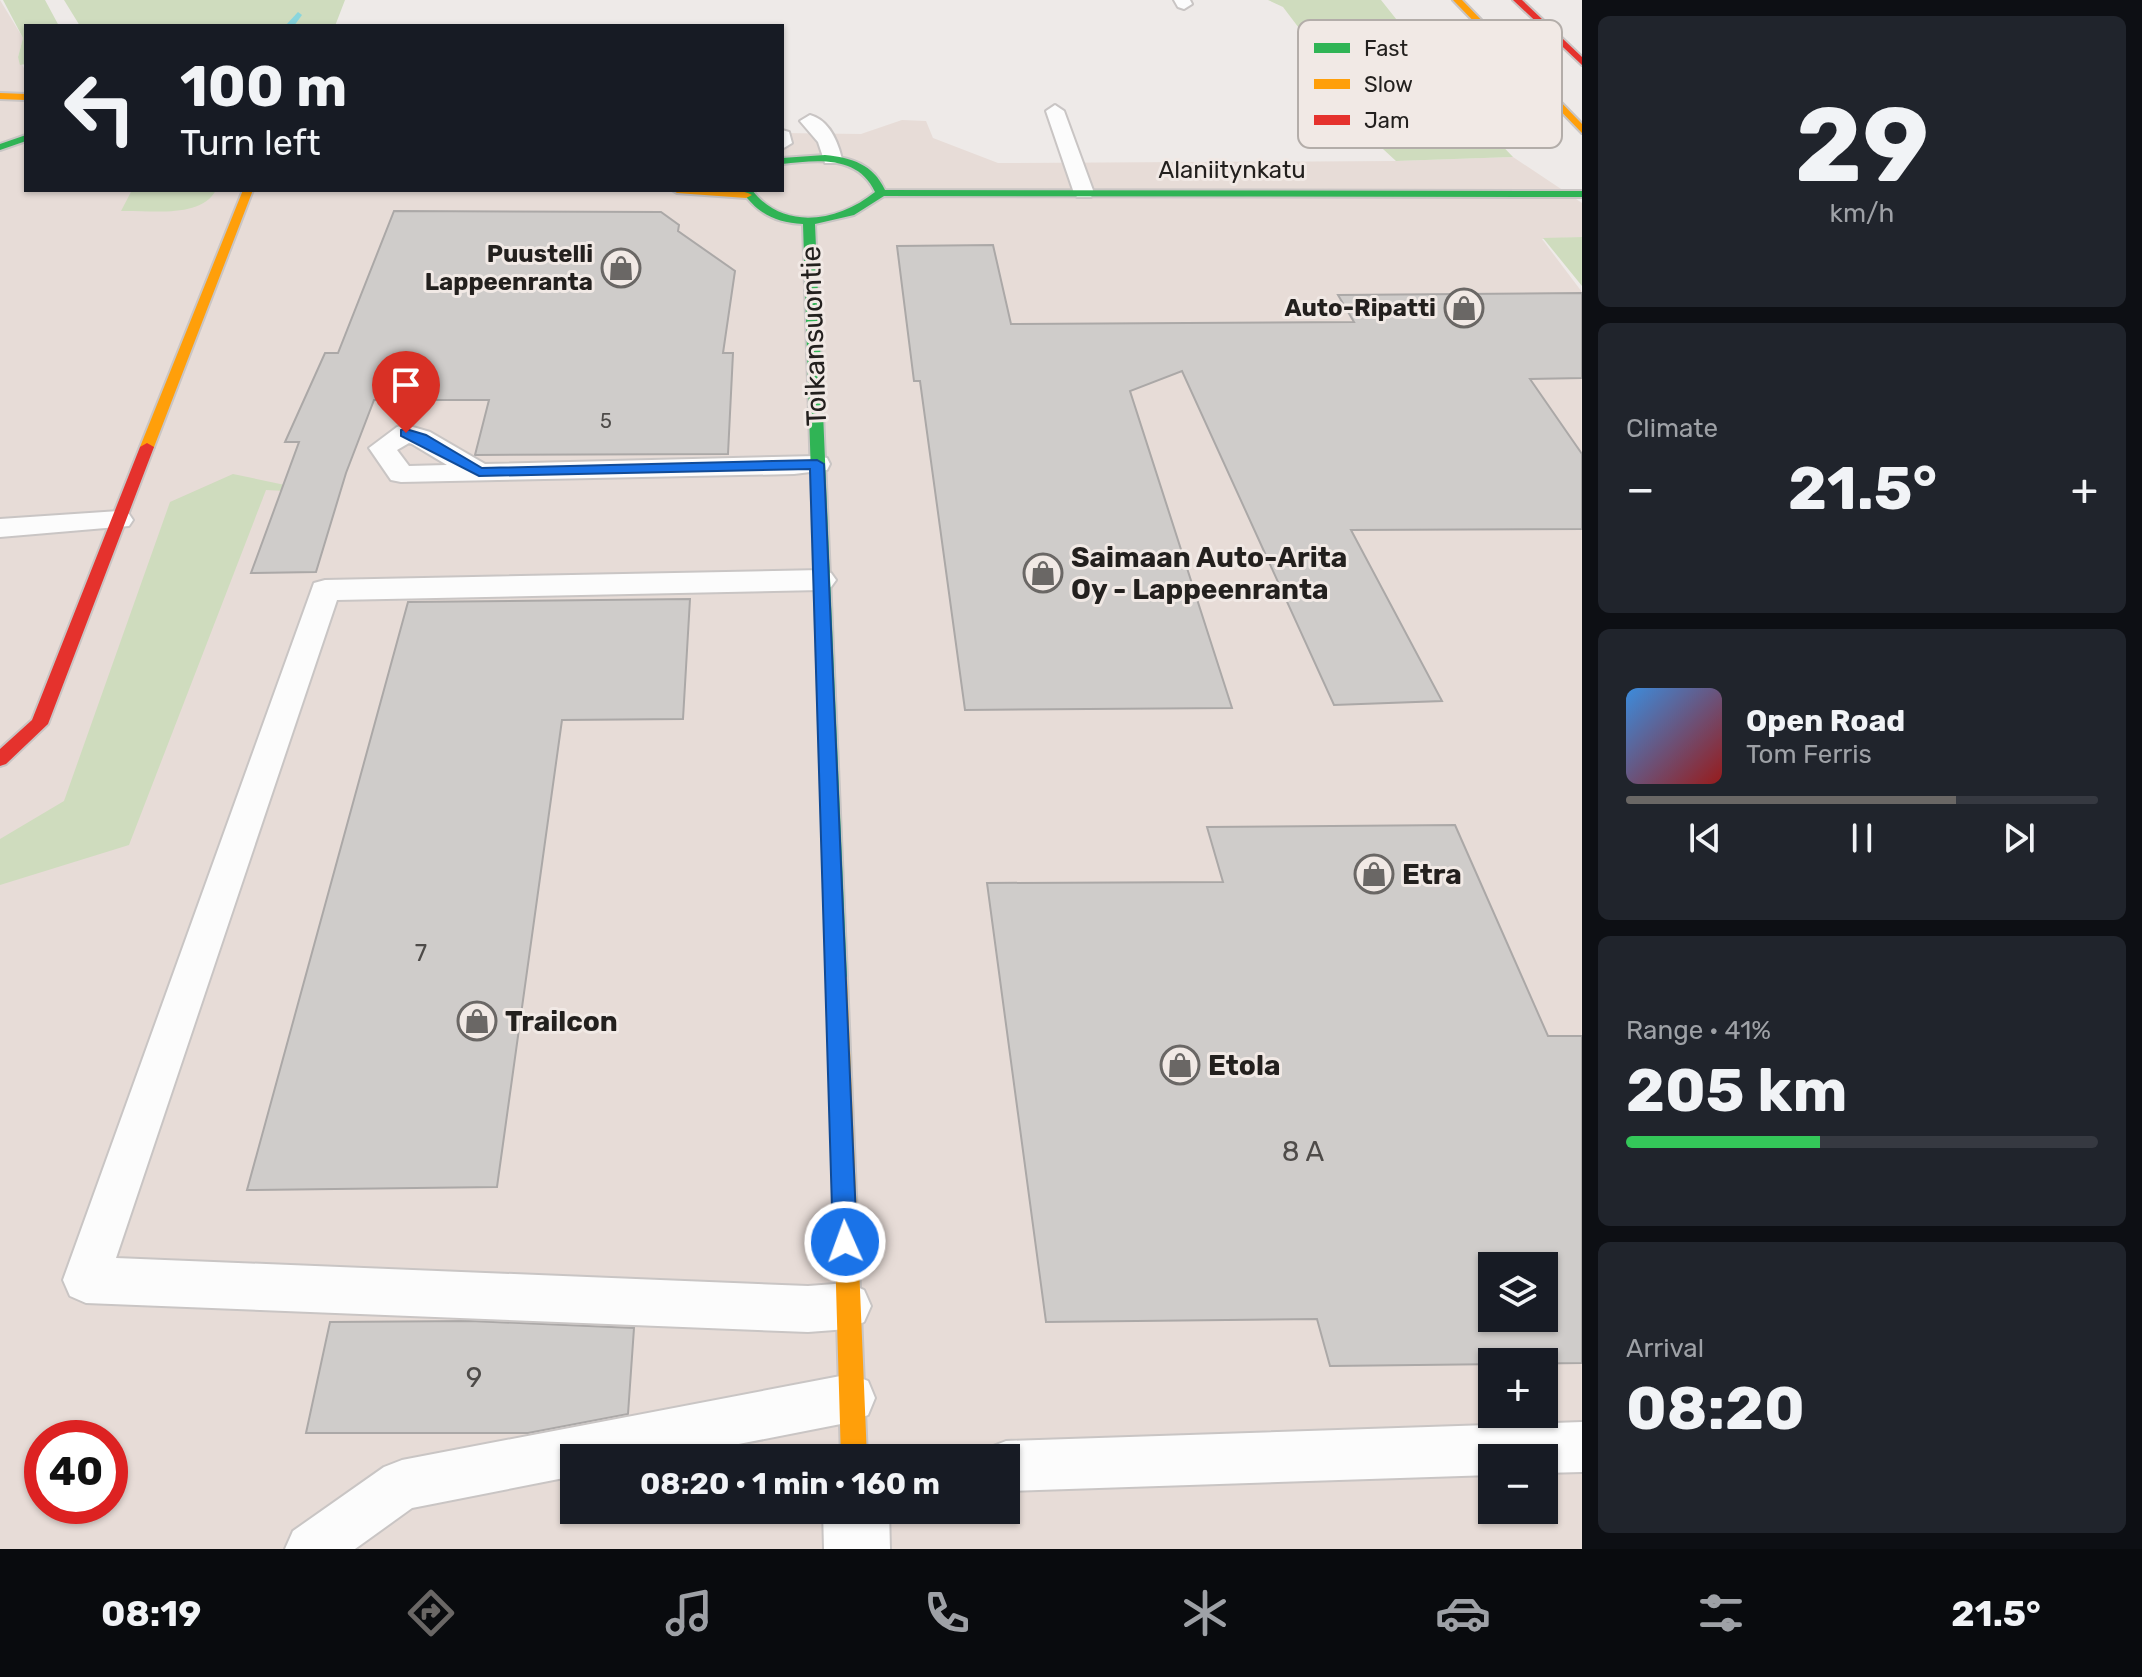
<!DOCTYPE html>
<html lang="en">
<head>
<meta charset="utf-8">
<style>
	:root { --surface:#171b24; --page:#20242c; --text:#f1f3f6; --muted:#9ea1a6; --line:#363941; --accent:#6a6765 }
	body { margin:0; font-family:Rubik,sans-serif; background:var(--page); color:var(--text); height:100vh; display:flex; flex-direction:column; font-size:30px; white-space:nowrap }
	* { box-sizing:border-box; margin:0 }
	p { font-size:26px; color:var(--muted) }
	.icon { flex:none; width:44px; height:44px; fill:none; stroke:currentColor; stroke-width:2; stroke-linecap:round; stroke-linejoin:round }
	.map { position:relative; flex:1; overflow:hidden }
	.side { display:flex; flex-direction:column; gap:16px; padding:16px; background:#0d0f14; width:560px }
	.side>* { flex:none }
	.hud { position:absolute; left:24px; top:24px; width:760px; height:168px; border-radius:0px; box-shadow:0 2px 6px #0004; background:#171b24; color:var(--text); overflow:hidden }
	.buttons { position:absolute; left:1478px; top:1252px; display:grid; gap:16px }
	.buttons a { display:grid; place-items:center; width:80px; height:80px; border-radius:0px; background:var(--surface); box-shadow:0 2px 6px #0004; font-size:40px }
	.speed { position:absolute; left:24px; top:1420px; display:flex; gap:16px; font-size:40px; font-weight:700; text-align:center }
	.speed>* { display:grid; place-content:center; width:104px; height:104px; border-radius:50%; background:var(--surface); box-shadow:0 2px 6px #0004; line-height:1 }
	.speed .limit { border:12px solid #d22; background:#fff; color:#111 }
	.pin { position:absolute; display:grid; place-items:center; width:68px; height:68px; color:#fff; margin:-82px -34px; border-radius:50% 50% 50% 0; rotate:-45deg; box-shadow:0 0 8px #0007 }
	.pin .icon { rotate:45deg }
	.me { position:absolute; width:88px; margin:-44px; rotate:358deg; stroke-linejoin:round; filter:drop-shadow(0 0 6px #0008) }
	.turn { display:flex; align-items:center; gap:28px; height:168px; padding:0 24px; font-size:36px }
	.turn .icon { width:104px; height:104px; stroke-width:2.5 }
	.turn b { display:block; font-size:56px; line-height:68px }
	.big { font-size:60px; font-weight:700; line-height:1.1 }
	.side .card { flex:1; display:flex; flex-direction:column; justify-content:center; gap:12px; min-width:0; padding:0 28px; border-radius:12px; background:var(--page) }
	.side .dial { align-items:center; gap:0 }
	.dial b { font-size:104px; line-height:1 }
	.song { display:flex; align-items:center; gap:24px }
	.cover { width:96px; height:96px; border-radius:12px; background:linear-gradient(135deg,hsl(210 70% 55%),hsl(0 70% 35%)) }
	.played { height:8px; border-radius:4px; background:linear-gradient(90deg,var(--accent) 70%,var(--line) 70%) }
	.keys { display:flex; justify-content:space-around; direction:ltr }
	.heat { display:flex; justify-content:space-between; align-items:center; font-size:44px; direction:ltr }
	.charge { height:12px; border-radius:6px; background:linear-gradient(90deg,#34c759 41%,var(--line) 0) }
	.trip { position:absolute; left:560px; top:1444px; width:460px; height:80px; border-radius:0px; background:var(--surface); box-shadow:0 2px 6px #0004; font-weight:700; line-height:80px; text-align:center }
	.tab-bar { display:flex; height:128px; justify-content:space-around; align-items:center; background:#090b0e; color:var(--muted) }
	.tab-bar .icon { width:56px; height:56px }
	.tab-bar .active { color:var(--accent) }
	.tab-bar b { font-size:36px; color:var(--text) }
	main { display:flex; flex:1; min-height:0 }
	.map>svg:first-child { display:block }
	.built { fill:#e7dcd7; fill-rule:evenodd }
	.green { fill:#cfdcbe }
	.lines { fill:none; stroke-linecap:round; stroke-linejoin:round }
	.stream { fill:#89d5dd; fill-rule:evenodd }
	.building { fill:#cfccca; stroke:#aba8a7; stroke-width:2; fill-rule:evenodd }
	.lane-casing { stroke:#c9c5c4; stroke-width:4 }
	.street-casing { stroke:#c9c5c4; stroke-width:4 }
	.fast-casing { stroke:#c9c5c4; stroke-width:4 }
	.slow-casing { stroke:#c9c5c4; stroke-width:4 }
	.jam-casing { stroke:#c9c5c4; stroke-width:4 }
	.lane { fill:#fcfcfc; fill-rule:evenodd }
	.street { fill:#fcfcfc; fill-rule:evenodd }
	.fast { fill:#30b455; fill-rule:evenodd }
	.slow { fill:#ff9f0a; fill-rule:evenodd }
	.jam { fill:#e5322d; fill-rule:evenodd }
	.route { fill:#1a73e8; stroke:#114b97; stroke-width:2 }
	.labels { text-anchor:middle; stroke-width:6; stroke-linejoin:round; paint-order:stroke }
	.far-number-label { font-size:20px; fill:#4e4b49 }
	.far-street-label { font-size:24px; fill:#23201e; stroke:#f1e9e5 }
	.far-poi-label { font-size:24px; font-weight:bold; fill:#23201e; stroke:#f1e9e5; text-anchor:end }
	.number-label { font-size:24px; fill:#4e4b49 }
	.street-label { font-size:28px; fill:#23201e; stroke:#f1e9e5 }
	.poi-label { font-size:28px; font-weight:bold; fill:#23201e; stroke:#f1e9e5; text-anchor:start }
	.near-number-label { font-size:28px; fill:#4e4b49 }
	.key { fill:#f1e9e5; stroke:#b3ada9; stroke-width:2 }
	.key-label { font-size:22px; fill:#23201e }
</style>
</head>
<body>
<main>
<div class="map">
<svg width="1582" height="1549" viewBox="0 0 1582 1549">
	<rect width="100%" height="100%" fill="#eeeae8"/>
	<!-- built -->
	<path class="built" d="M0 0 23 38 18 57 26 72V190H782V133L861 134 902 120 926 121 933 138 998 163 1396 161 1513 157 1582 203V237L1542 239 1582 292V1549H0ZM1492 1266H1544V1318H1492ZM1492 1362H1544V1414H1492ZM42 1438H110V1506H42ZM574 1458H1006V1510H574ZM1492 1458H1544V1510H1492Z"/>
	<!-- green -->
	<path class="green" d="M3 0H45L59 26H26V64L20 65 18 57 23 38Z
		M64 0H345L335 26H80Z
		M1268 0H1381L1471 113 1513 157 1396 161 1383 149 1402 136 1330 37 1305 36 1283 7Z
		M132 190H216C201 219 149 210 121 211Z
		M1582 237V286L1543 238Z
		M233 474 323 493 266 490 129 845 0 885V839L64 801 170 502Z"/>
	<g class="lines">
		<!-- stream -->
		<path class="stream" d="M298 12 302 15 294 26H285Z"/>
	</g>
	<!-- building -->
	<path class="building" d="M394 211 661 212 679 225 678 231 735 271 723 353H733L728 454 475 455 489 400H374L346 473 316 572 251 573 299 442H285L325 353H338Z
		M993 245 1011 324 1354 322 1338 295 1582 293V378L1530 379 1582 454V529L1351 530 1442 701 1334 705 1182 371 1130 391 1232 708 965 710 920 381H914L897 246Z
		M690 599 683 719 562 720 497 1187 247 1190 408 602Z
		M1455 825 1548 1036H1582V1363L1330 1366 1317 1319 1046 1322 987 883 1223 882 1207 827ZM1492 1266H1544V1318H1492Z
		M470 1321 634 1328 628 1414 528 1433H306L330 1322Z"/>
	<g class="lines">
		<!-- lane casing -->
		<g class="lane-casing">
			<path id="lane" d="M1174 0H1190L1192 4 1184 9 1178 7Z
				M1055 105 1064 111 1094 193 1091 197H1077L1074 193 1046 111Z
				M810 115C829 120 838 142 842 159L839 163H825L818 142 800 121Z
				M782 130 789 132 792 143 782 149Z
				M406 425 430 432 485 464 817 456 827 458 830 464 827 470 794 474 401 482 391 480 369 448 397 427ZM409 443 412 444 447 465 409 466 397 450Z
				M119 511 129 514 133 520 129 526 0 537V519Z
				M821 570 831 573 836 580 831 587 821 590 337 600 116 1258 808 1286 848 1283 864 1290 871 1306 864 1322 848 1329 808 1332 86 1303 70 1296 63 1280 314 583 325 580Z
				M851 1374 868 1381 875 1398 868 1415 851 1422 668 1458H574V1476L412 1508 355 1549H285L293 1531 384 1467 402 1460Z
				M1582 1422V1472L1544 1473V1458H1492V1475L1006 1491V1458H984L988 1448 1006 1441Z"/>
		</g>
		<!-- street casing -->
		<g class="street-casing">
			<path id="street" d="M823 1510H889L890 1549H824Z"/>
		</g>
		<!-- fast casing -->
		<g class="fast-casing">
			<path id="fast" d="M26 135V141L0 150V144Z
				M825 155C852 158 873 164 885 190L1582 191V197L884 196 854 215 815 224 847 978 844 984 837 987 830 984 827 978 803 224C775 223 757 213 741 190H752C783 231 838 222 875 192 858 155 817 160 782 164V158Z"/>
		</g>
		<!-- slow casing -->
		<g class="slow-casing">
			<path id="slow" d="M1453 0H1462L1582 124V133Z
				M0 93 26 94V100L0 99Z
				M243 190H253L154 447 152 450H142L140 447Z
				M672 190C692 190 735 185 752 195L746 198 677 193Z
				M837 969 844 972 847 978 867 1458H841L827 978 830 972Z"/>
		</g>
		<!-- jam casing -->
		<g class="jam-casing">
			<path id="jam" d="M1513 0H1522L1582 57V65Z
				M147 443 154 447 48 724 6 764 0 766V749L32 720 140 447Z"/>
		</g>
		<!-- lane -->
		<use href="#lane" class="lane"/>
		<!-- street -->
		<use href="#street" class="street"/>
		<!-- fast -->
		<use href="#fast" class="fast"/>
		<!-- slow -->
		<use href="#slow" class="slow"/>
		<!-- jam -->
		<use href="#jam" class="jam"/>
	</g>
	<!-- route -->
	<path class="route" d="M406 429 426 435 482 468 817 460 824 464 857 1242 854 1250 845 1254 837 1250 833 1242 810 469 479 476 401 436V430Z"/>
	<!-- icons -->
	<defs>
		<g id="shop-ring" transform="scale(2)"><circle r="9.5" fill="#f1e9e5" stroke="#6a6765" stroke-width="1.5"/><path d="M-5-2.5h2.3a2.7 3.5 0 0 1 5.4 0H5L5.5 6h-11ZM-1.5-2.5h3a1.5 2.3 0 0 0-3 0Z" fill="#6a6765"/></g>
	</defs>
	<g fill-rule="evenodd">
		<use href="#shop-ring" x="621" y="268"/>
		<use href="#shop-ring" x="1464" y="308"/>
		<use href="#shop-ring" x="1043" y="573"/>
		<use href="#shop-ring" x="1374" y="874"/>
		<use href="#shop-ring" x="477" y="1021"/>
		<use href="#shop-ring" x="1180" y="1065"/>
	</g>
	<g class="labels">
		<!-- far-number labels -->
		<g class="far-number-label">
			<text x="606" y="428">5</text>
		</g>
		<!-- far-street labels -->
		<g class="far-street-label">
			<text x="1232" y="178">Alaniitynkatu</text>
		</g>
		<!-- far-poi labels -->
		<g class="far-poi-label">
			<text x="593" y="262">Puustelli<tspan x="593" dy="28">Lappeenranta</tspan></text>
			<text x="1436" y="316">Auto-Ripatti</text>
		</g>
		<!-- number labels -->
		<g class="number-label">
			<text x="421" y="961">7</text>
		</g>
		<!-- street labels -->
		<g class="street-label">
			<text transform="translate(813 336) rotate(-92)" y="10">Toikansuontie</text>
		</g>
		<!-- poi labels -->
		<g class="poi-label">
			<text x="1071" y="567">Saimaan Auto-Arita<tspan x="1071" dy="32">Oy - Lappeenranta</tspan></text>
			<text x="1402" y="884">Etra</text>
			<text x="505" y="1031">Trailcon</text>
			<text x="1208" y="1075">Etola</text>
		</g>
		<!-- near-number labels -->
		<g class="near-number-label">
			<text x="1303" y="1161">8 A</text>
			<text x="474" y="1387">9</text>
		</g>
	</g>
	<!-- legend -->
	<rect x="1298" y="20" width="264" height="128" rx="12" class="key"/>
	<rect x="1314" y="43" width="36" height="10" fill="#30b455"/>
	<rect x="1314" y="79" width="36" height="10" fill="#ff9f0a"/>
	<rect x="1314" y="115" width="36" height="10" fill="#e5322d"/>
	<g class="key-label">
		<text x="1364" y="56">Fast</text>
		<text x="1364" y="92">Slow</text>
		<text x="1364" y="128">Jam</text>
	</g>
</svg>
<div class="buttons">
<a><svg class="icon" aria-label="layers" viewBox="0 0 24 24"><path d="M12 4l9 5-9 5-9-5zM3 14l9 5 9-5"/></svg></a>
<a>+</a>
<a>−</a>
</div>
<div class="speed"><div class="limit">40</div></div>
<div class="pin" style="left:406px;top:433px;background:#d93025"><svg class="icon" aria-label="arrive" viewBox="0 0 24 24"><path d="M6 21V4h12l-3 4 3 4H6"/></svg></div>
<svg class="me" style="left:845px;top:1242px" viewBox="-20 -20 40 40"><circle r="17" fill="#1a73e8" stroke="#fff" stroke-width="3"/><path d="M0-11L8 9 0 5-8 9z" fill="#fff"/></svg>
<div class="trip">08:20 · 1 min · 160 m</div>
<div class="hud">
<div class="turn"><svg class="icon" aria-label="left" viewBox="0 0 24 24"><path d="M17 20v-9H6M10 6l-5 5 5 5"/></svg><div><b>100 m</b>Turn left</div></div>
</div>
</div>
<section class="side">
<div class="card dial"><b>29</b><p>km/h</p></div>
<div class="card"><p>Climate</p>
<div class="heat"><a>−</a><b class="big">21.5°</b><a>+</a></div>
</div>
<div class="card">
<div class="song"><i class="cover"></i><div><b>Open Road</b><p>Tom Ferris</p></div></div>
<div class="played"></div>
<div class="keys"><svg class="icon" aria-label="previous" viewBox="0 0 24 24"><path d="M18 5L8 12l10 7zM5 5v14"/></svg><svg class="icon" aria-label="pause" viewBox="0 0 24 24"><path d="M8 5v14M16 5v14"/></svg><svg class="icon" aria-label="next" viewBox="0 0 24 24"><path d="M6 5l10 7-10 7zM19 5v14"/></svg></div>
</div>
<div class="card"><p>Range · 41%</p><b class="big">205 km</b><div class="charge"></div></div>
<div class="card"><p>Arrival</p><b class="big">08:20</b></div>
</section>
</main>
<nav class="tab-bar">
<b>08:19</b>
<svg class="icon active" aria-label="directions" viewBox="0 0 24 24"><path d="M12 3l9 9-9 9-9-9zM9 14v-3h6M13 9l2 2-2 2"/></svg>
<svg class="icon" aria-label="music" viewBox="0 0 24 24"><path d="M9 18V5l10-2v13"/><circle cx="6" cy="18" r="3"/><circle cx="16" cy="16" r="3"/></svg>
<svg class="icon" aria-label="phone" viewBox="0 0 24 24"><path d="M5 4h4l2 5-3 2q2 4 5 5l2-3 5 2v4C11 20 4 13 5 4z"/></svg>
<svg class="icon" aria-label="climate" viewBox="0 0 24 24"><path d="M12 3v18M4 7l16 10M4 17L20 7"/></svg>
<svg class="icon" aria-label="car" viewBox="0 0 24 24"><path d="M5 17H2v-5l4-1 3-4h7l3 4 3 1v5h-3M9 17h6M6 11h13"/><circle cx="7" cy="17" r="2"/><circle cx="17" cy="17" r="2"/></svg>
<svg class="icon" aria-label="filters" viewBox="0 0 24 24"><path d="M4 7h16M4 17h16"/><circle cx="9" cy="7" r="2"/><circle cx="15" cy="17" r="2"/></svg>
<b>21.5°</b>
</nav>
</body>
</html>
